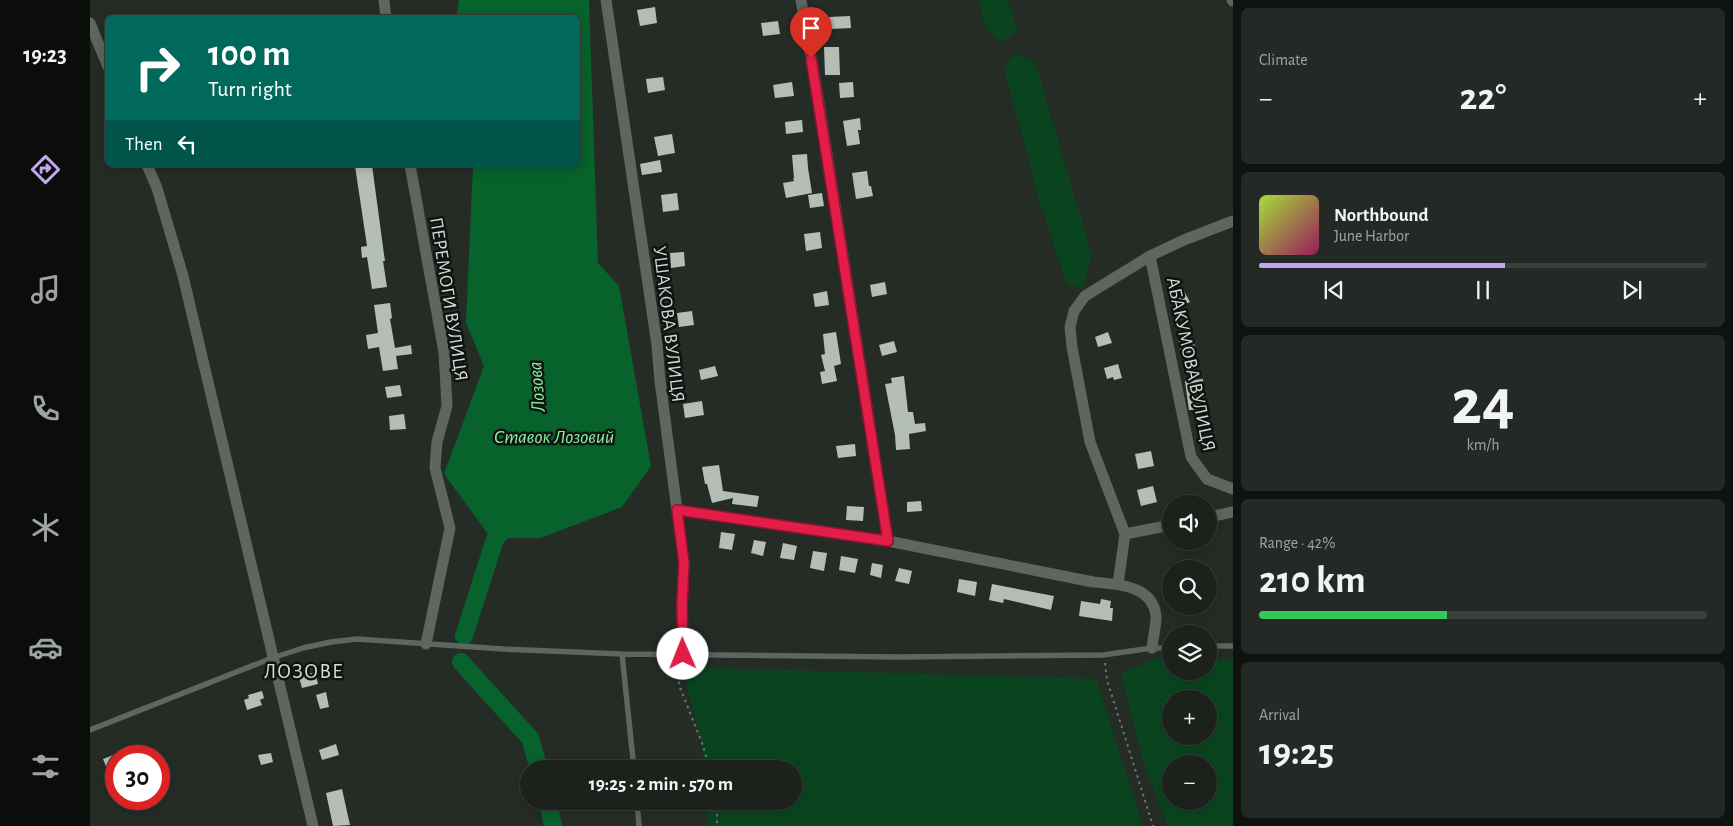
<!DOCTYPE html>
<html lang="en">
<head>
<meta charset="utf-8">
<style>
	:root { --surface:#1c211c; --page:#252925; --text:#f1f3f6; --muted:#a0a3a3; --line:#3a3e3b; --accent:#c5a6f0 }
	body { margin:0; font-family:"Alegreya Sans",sans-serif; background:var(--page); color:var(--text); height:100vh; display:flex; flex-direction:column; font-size:19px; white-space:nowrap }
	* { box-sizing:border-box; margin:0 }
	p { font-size:16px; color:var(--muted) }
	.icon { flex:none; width:28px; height:28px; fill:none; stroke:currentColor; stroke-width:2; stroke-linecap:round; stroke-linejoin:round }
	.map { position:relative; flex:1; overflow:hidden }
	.panel { display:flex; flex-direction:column; gap:8px; padding:8px; background:#0f120f; width:500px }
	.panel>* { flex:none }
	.banner { position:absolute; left:15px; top:15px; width:475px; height:152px; border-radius:8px; box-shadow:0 2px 12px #0003,0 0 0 1px var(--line); background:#00695c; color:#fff; overflow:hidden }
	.tools { position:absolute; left:1072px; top:495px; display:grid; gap:10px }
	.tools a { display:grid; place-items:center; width:55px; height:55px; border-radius:50%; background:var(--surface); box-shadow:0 2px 12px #0003,0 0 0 1px var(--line); font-size:25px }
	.speed { position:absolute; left:15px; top:745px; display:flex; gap:10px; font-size:25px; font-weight:700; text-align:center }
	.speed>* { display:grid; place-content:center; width:65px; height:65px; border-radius:50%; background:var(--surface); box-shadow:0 2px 12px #0003,0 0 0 1px var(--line); line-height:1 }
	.speed .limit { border:8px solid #d22; background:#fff; color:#111 }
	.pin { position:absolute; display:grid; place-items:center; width:42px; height:42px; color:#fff; margin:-51px -21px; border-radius:50% 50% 50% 0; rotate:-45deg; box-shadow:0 0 5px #0007 }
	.pin .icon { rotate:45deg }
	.me { position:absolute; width:55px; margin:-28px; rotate:359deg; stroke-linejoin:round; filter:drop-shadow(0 0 4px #0008) }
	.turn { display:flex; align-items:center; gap:18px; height:105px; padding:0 20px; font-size:22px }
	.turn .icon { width:65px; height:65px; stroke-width:2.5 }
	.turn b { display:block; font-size:35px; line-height:42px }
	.then { display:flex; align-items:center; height:48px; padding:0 20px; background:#0003; gap:10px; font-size:19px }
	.big { font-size:38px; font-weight:600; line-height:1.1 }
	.panel .widget { flex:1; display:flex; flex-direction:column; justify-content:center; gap:8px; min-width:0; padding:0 18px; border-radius:8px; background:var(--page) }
	.panel .dial { align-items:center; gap:0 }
	.dial b { font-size:65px; line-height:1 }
	.song { display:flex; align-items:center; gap:15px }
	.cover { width:60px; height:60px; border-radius:8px; background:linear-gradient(135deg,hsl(80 70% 55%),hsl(330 70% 35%)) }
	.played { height:5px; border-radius:2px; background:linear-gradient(90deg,var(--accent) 55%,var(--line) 55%) }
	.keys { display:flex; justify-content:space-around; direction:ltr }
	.heat { display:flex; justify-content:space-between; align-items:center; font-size:28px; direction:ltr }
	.charge { height:8px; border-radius:4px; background:linear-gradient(90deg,#34c759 42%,var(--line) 0) }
	.trip { position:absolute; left:430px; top:760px; width:282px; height:50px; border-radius:25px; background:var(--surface); box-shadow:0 2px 12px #0003,0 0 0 1px var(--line); font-weight:600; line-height:50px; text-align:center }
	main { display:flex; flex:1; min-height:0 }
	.tab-bar { display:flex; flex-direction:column; width:90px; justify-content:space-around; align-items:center; background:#0b0d0b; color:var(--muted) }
	.tab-bar .icon { width:35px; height:35px }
	.tab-bar .active { color:var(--accent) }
	.tab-bar b { font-size:22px; color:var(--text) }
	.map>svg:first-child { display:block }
	.green { fill:#0a441f; fill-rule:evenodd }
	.water { fill:#07622c }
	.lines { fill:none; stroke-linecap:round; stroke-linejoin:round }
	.river { stroke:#07622c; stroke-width:18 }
	.building { fill:#b5beb6 }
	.path { stroke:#6e746f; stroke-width:2; stroke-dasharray:2.5 4; stroke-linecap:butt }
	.lane { stroke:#5d665f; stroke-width:5.5 }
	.street { stroke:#5d665f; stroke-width:11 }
	.route-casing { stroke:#92132f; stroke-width:12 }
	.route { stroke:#e11d48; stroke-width:9 }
	.labels { text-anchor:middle; stroke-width:5; stroke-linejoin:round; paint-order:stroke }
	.street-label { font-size:19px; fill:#d5dad6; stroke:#101411 }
	.water-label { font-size:20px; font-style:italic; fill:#89f0a2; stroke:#101411 }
	.quarter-label { font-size:21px; letter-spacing:1px; fill:#d5dad6; stroke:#101411 }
</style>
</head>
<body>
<main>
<nav class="tab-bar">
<b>19:23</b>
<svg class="icon active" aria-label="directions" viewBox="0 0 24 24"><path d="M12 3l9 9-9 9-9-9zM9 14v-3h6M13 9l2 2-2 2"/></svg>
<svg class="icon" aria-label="music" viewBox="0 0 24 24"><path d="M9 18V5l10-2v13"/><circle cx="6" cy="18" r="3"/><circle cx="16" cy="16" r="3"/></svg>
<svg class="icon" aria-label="phone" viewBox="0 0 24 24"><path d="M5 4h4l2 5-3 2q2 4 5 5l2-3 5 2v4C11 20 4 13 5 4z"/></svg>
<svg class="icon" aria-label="climate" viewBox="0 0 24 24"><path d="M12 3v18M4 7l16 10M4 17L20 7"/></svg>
<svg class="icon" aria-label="car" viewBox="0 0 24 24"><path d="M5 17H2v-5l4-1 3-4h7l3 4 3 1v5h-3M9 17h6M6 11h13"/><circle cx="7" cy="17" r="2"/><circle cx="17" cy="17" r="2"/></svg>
<svg class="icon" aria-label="filters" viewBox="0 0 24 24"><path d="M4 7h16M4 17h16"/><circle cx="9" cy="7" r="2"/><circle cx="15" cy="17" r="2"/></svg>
</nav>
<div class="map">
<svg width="1143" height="826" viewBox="0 0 1143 826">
	<rect width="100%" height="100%" fill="#252c26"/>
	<!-- green -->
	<path class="green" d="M888 0H918L927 32 911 42 901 35 894 23Z
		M926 53 945 62 1002 255 992 289 976 283 948 196 914 67Z
		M1077 654H1081V671H1119V658L1143 660V826H1078L1054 764 1031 673ZM1081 699H1119V736H1081ZM1081 764H1119V801H1081Z
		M592 667 1006 679 1053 826H618L616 801H704V769H614L612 743Z"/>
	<!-- water -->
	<path class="water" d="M369 0H499L508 263 529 286 561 466 532 507 451 538H401L354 474 394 366 376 323 383 165H488V18L366 17Z"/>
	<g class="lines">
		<!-- river -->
		<path class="river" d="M374 636 405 539 421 521
			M371 662 440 738 449 769
			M458 801 463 826"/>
	</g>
	<!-- building -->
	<path class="building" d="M565 7 567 23 550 26 547 10Z
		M760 16 761 28 740 29 739 17Z
		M688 21 690 34 673 36 671 23Z
		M734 47H749L750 75H735Z
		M573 77 575 90 558 93 556 79Z
		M702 82 704 96 685 98 683 85Z
		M763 82 764 97 750 98 749 83Z
		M770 118 771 130H768L770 144 757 146 753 121Z
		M712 120 713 132 696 134 695 122Z
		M582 134 585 153 568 156 564 137Z
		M717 154 718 168 722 193 696 198 693 183 704 181 703 178H704L702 155Z
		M570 160 572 172 552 175 550 164Z
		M274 165H282L293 247 295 261H293L297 287 282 289 277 257 272 258 271 247 277 246 265 166Z
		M777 171 779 186H781L783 196 766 199 762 173Z
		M587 193 589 210 573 212 571 195Z
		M732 193 734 206 720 208 718 195Z
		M730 232 732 248 716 251 714 234Z
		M594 252 595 266 581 268 580 253Z
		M795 282 797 294 782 297 780 285Z
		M737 291 739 305 725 307 723 294Z
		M1094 291 1100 302 1086 308 1081 297Z
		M300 303 302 318 300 319 305 348 321 345 322 354 306 356 308 369 293 371 289 347 278 349 276 335 288 333 284 305Z
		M602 311 604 325 589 327 587 313Z
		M746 332 751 364 744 366 747 381 732 384 730 372 735 371 731 355 735 354 733 334Z
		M1018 332 1022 343 1008 347 1005 337Z
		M1104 340 1105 352 1091 353 1089 341Z
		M804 341 807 352 792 356 789 345Z
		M1028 364 1032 378 1024 380 1023 377 1017 379 1014 368Z
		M625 366 628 376 611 380 609 370Z
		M814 376 818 412H823L825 424 835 423 836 431 819 434 820 449 806 450 805 435 795 384 802 383 801 378Z
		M1113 379 1114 409 1099 410 1095 381Z
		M310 385 312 396 297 398 295 387Z
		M612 401 614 415 595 418 593 404Z
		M314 414 316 429 300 430 299 416Z
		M765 444 766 456 748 458 746 446Z
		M1061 451 1064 466 1048 469 1045 454Z
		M629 465 633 491 669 496 667 507 642 504 643 498 622 503 617 484H615L612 467Z
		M1063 486 1067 502 1051 506 1047 490Z
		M831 501 832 511 817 512V502Z
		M757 506 774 507 773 521 756 520Z
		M631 532 645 534 642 550 629 548Z
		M664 540 676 542 673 556 661 553Z
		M693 543 707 546 704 560 690 558Z
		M723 551 737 553 734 571 720 568Z
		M751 556 768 559 765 573 749 570Z
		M782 563 793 565 791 578 780 575Z
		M809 568 822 571 819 584 805 581Z
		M869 579 887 582 885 596 867 592Z
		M902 584 964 596 961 610 914 599 913 603 899 600Z
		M1011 599 1021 601 1020 608H1023L1022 621 989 616 991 601 1010 604Z
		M225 672 228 684 212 688 209 677Z
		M172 691 174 698 170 700 172 705 157 710 154 700 159 698 158 695Z
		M236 692 239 707 230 709 226 695Z
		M246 744 249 755 232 760 229 750Z
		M181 753 183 762 171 765 168 755Z
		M26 754V768L18 771 13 759Z
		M252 789 260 825 243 826 236 793Z"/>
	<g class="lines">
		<!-- path -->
		<path class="path" d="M588 662 589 685 612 743 620 769
			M1015 663 1017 680 1063 826
			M627 801V826"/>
		<!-- lane -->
		<path class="lane" d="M1119 646H1143
			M532 654 544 769
			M0 730 182 658 213 648 241 642 267 639 413 649 532 654 810 657 1013 655 1062 648H1081
			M547 801 549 826"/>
		<!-- street -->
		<path class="street" d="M294 0 296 18
			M516 0 567 345 570 381 594 563 592 605 593 654
			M711 0 728 97 798 541
			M1142 0 1143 1
			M0 23 18 67
			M57 165 67 188 93 276 223 826
			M320 165 354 352 357 406 347 442 345 468 360 528 336 644
			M1060 256 1101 457 1117 479 1143 489
			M587 510 798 541 1003 582C1026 584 1064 585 1066 617 1066 627 1063 638 1062 648
			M1119 517 1143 512
			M1035 534 1081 525
			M1028 584 1035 534 1000 442 982 347 980 327 984 311 995 296 1060 256 1094 240 1143 221"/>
	</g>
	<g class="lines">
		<!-- route casing -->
		<g class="route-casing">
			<path id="route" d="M593 654 592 605 594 563 587 510 798 541 721 58"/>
		</g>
		<!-- route -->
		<use href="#route" class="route"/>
	</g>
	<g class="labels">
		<!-- street labels -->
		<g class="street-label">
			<text transform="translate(360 299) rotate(81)" y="7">ПЕРЕМОГИ ВУЛИЦЯ</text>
			<text transform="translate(580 324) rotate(83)" y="7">УШАКОВА ВУЛИЦЯ</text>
			<text transform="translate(1102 364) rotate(78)" y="7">АБАКУМОВА ВУЛИЦЯ</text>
		</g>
		<!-- water labels -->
		<g class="water-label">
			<text transform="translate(446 387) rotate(-94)" y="7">Лозова</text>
			<text x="464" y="443">Ставок Лозовий</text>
		</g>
		<!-- quarter labels -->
		<g class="quarter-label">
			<text x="214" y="678">ЛОЗОВЕ</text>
		</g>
	</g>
</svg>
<div class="tools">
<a><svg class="icon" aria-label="sound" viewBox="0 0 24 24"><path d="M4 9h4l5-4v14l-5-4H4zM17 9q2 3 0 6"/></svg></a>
<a><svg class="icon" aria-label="search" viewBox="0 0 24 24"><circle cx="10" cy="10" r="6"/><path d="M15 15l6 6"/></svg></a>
<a><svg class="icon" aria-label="layers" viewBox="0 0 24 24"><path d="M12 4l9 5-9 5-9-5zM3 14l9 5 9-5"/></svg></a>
<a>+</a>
<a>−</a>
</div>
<div class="speed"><div class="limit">30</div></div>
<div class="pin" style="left:721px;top:58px;background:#d93025"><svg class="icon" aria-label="arrive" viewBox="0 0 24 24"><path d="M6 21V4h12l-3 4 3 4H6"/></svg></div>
<svg class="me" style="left:593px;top:654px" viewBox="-20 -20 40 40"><circle r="19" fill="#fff"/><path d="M0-13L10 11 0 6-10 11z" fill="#e11d48"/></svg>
<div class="trip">19:25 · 2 min · 570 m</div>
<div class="banner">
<div class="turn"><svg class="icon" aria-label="right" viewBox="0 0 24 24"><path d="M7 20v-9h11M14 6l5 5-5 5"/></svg><div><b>100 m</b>Turn right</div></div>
<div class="then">Then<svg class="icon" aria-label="left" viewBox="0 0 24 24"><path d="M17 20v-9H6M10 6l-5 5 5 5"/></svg></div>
</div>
</div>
<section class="panel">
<div class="widget"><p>Climate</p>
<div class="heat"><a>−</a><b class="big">22°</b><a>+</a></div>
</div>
<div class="widget">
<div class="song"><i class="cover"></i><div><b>Northbound</b><p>June Harbor</p></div></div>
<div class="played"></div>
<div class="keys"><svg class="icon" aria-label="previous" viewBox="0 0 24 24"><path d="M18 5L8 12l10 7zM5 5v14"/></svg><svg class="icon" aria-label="pause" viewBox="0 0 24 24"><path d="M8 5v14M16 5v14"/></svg><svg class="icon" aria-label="next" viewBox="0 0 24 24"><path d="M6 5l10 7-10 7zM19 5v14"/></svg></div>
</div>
<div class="widget dial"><b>24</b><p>km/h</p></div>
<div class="widget"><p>Range · 42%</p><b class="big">210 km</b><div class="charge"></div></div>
<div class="widget"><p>Arrival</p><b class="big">19:25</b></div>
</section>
</main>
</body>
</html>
